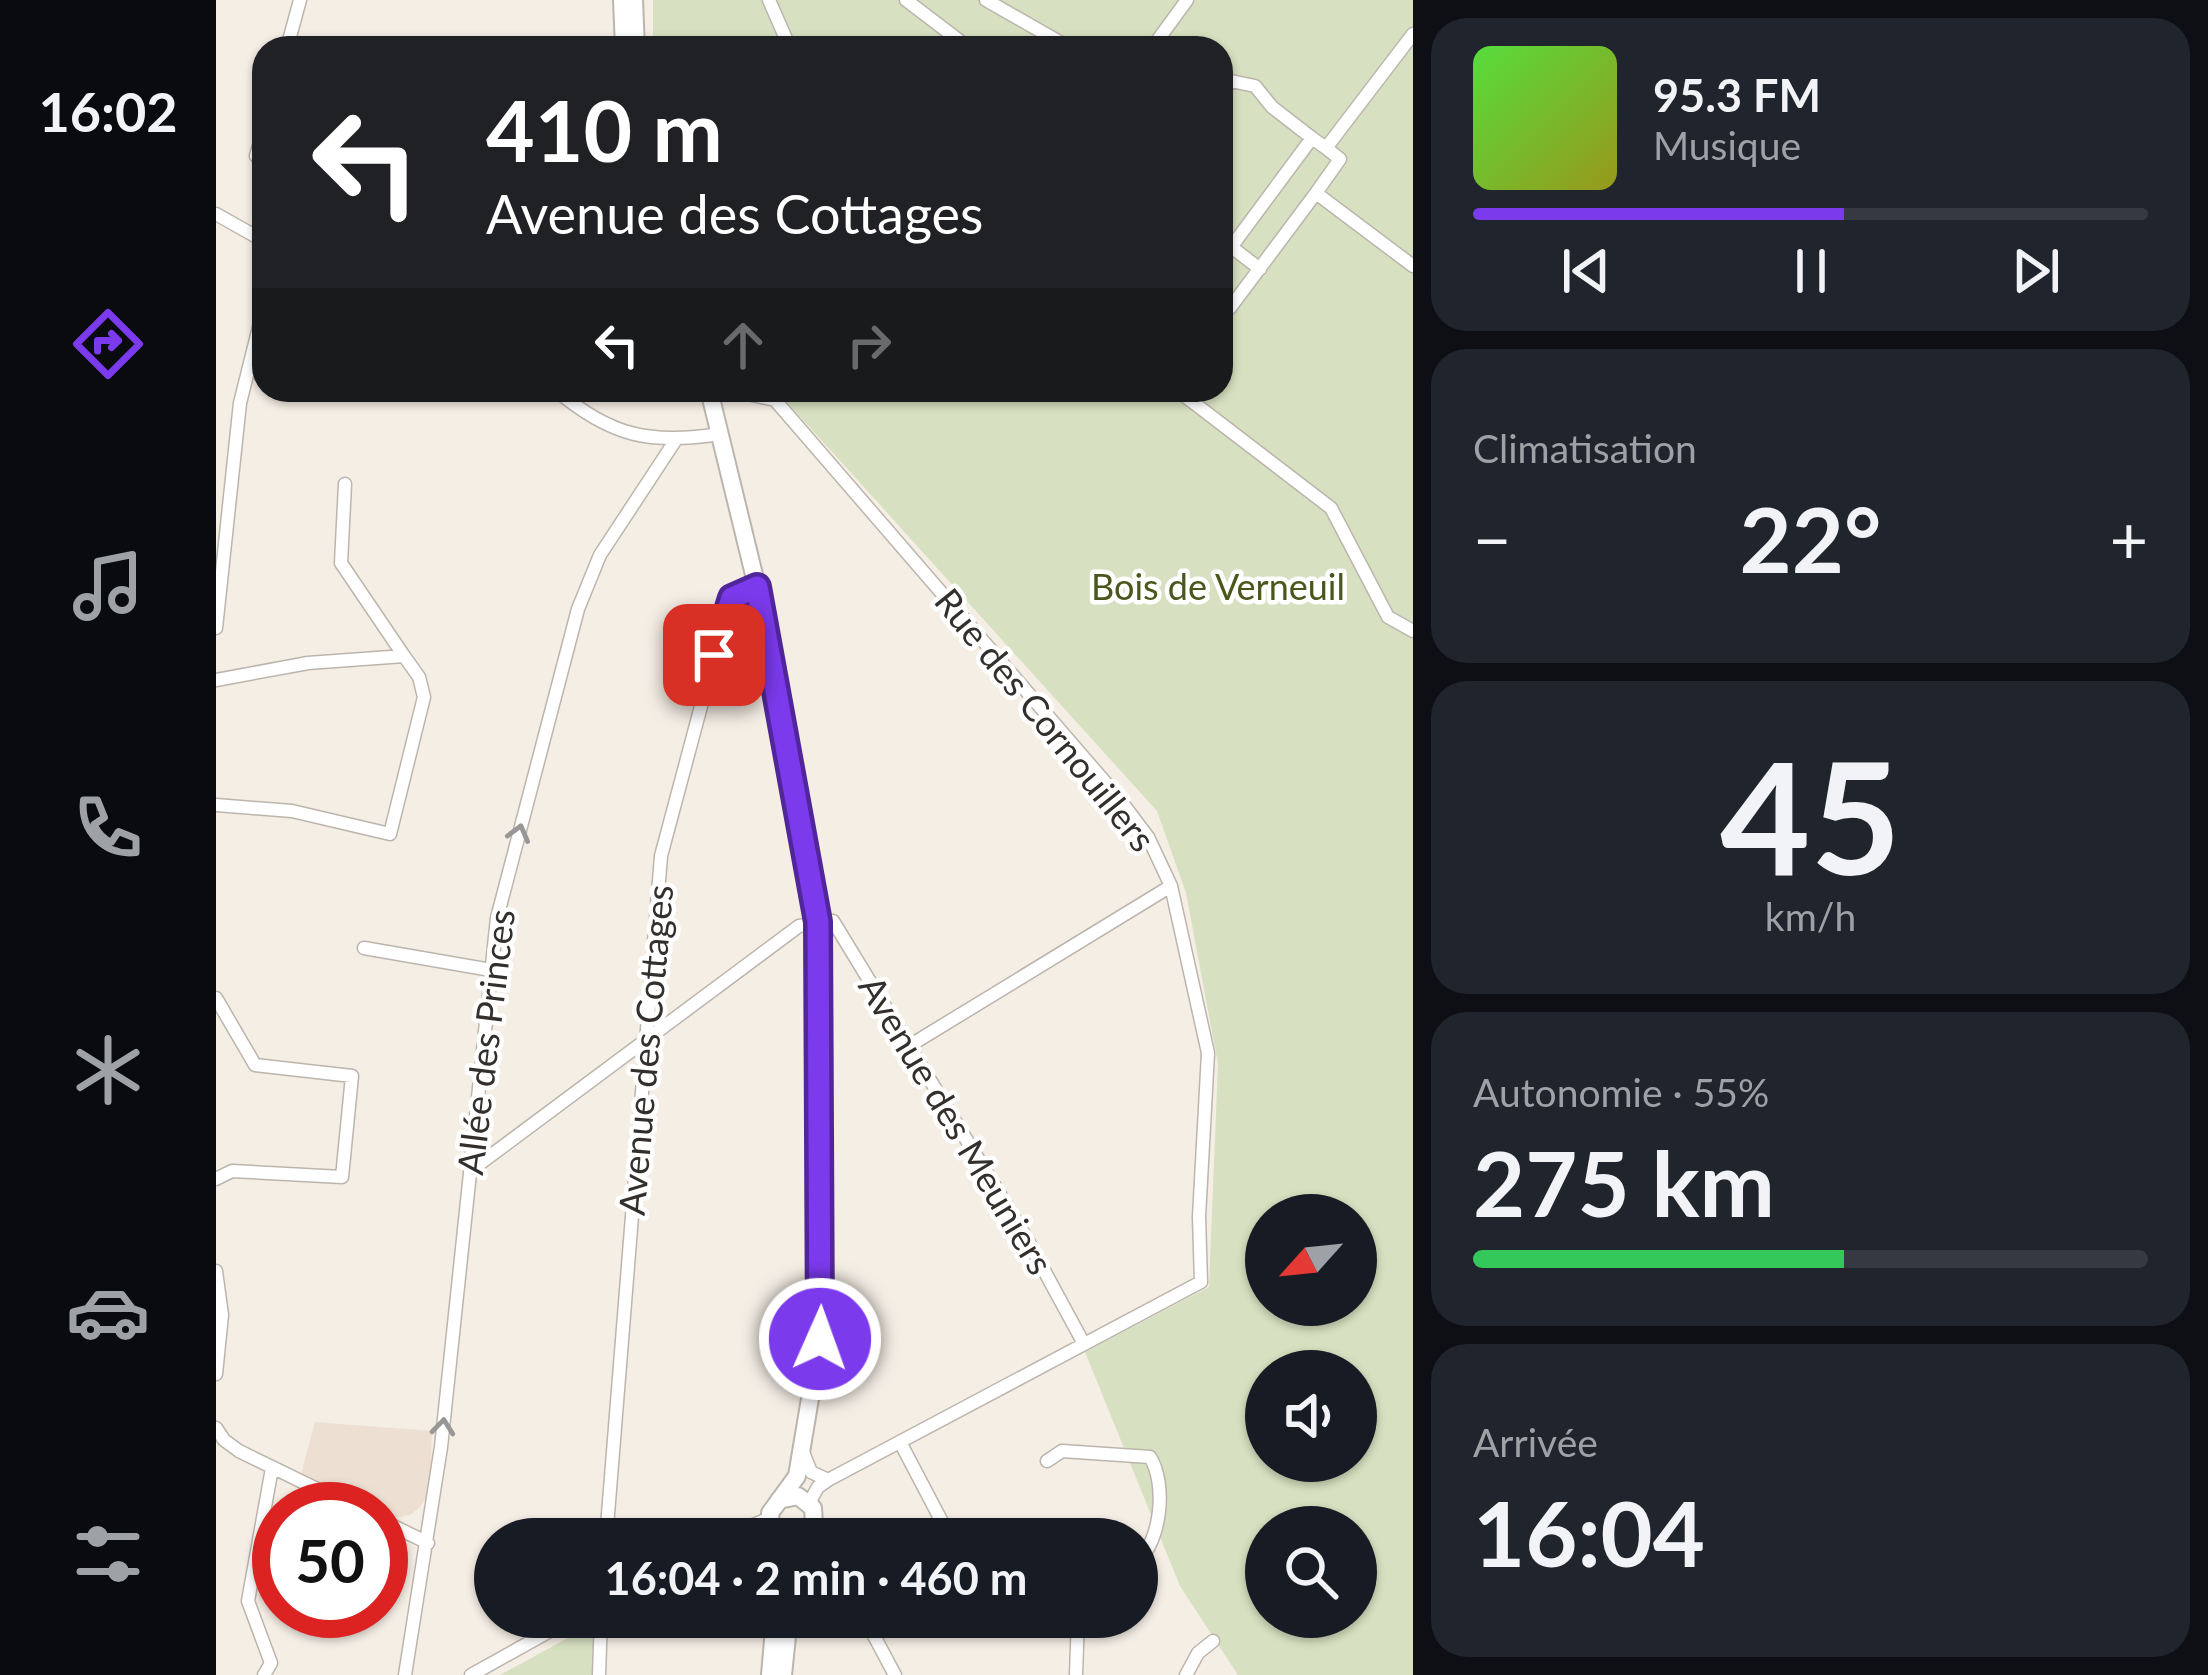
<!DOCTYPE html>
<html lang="fr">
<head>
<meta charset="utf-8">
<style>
	:root { --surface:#171b24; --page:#20242c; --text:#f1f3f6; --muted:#9ea1a6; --line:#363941; --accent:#7c3aed }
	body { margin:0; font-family:Lato,sans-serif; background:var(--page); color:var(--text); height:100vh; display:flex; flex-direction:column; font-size:45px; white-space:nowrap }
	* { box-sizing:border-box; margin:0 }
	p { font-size:39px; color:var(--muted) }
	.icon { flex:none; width:66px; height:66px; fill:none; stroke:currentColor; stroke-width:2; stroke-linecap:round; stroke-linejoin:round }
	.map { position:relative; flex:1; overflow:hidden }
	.sheet { display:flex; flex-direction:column; gap:18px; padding:18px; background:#0d0f14; width:795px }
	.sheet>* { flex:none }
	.banner { position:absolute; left:36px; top:36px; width:981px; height:366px; border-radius:36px; box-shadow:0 3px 9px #0004; background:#202124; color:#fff; overflow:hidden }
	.needle { width:78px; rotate:243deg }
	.tools { position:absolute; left:1029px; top:1194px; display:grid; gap:24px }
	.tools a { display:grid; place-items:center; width:132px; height:132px; border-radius:50%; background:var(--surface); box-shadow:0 3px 9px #0004; font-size:60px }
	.speed { position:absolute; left:36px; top:1482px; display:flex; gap:24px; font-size:60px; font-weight:700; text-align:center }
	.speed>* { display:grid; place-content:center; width:156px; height:156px; border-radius:50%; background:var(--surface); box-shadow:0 3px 9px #0004; line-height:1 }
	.speed .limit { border:18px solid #d22; background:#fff; color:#111 }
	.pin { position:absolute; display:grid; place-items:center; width:102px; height:102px; color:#fff; margin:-51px; border-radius:24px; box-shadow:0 6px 18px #0006 }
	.me { position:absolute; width:132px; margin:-66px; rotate:2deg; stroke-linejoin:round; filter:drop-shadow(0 0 9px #0008) }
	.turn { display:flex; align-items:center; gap:42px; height:252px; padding:0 36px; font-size:54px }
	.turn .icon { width:156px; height:156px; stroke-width:2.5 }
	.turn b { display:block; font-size:84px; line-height:102px }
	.lanes { display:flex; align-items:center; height:114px; padding:0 36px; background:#0003; justify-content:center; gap:60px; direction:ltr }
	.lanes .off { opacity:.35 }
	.big { font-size:90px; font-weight:700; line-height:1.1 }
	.sheet .tile { flex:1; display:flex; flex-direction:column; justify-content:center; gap:18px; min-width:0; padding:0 42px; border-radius:36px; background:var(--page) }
	.sheet .dial { align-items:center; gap:0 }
	.dial b { font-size:156px; line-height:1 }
	.song { display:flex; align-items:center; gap:36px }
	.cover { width:144px; height:144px; border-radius:18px; background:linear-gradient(135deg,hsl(110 70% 55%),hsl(60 70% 35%)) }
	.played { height:12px; border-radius:6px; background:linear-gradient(90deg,var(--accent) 55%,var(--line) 55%) }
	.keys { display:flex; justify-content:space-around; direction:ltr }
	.heat { display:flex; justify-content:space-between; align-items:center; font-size:66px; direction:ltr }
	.charge { height:18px; border-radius:9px; background:linear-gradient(90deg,#34c759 55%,var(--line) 0) }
	.trip { position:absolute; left:258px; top:1518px; width:684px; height:120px; border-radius:60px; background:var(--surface); box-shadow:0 3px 9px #0004; font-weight:700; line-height:120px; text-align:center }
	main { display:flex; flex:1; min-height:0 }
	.dock { display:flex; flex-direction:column; width:216px; justify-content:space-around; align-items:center; background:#090b0e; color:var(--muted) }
	.dock .icon { width:84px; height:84px }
	.dock .on { color:var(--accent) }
	.dock b { font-size:54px; color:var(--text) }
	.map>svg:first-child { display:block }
	.built { fill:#ede0d3 }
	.green { fill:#d7e0c0; fill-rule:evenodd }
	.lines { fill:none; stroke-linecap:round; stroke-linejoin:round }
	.minor-casing { stroke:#bcb5ad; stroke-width:15 }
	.secondary-casing { stroke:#bcb5ad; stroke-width:20 }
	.minor { stroke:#fff; stroke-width:12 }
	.secondary { stroke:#fff; stroke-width:16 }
	.oneway { stroke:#989796 }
	.route-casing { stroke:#51269a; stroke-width:30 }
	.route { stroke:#7c3aed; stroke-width:21 }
	.labels { text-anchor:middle; stroke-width:9; stroke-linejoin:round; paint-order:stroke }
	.park-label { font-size:36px; fill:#49571d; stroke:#fff }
	.street-label { font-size:36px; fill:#322f2c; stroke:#fff }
</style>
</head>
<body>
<main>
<nav class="dock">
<b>16:02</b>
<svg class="icon on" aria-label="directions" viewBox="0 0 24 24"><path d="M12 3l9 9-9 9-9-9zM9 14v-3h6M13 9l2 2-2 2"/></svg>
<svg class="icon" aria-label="music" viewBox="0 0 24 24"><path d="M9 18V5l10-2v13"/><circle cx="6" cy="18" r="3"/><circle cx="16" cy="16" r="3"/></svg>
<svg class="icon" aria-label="phone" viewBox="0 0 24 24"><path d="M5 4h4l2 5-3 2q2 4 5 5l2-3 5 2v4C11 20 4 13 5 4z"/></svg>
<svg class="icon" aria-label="climate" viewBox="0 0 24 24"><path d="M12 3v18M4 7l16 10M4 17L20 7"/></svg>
<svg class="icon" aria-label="car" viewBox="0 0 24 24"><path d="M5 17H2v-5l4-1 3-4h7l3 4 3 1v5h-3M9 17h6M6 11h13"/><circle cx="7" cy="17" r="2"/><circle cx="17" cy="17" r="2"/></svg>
<svg class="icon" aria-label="filters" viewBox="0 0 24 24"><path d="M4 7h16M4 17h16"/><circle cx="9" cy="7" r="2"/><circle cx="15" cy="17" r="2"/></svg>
</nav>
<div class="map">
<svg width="1197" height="1675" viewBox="0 0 1197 1675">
	<rect width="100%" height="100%" fill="#f5eee5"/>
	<!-- built -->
	<path class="built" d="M99 1422 216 1431 214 1491 204 1507 194 1515 177 1518 85 1474Z"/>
	<!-- green -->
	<path class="green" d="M437 0H1197V1675H1022L964 1586 869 1352 993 1287 1002 1064 970 893 941 811 560 390H1005V48H437ZM1050 1215H1140V1305H1050ZM1050 1371H1140V1461H1050ZM1050 1527H1140V1617H1050Z
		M381 1622 379 1675H284Z"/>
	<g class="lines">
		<!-- minor casing -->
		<g class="minor-casing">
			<path id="minor" d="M553 0 574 48
				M690 0 753 48
				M770 0 854 48
				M71 48 84 0
				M936 48 971 0
				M1005 93 1015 81 1039 86 1056 107 1096 138
				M40 156 48 129
				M1100 193 1124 159 1110 148
				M0 214 48 241
				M1005 239 1044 269
				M1016 246 1096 138 1110 148 1197 34
				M1014 308 1100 193 1197 266
				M340 390C394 436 434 445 504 434
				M514 390 559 400 901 796 932 837 955 886 992 1053 983 1217 985 1282 612 1480 602 1487 593 1503
				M961 390 1115 508 1172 617 1197 631
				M129 484 125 563 188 656
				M0 628 24 403 48 307
				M0 680 92 663 188 656 203 677 208 697 174 834 76 811 0 805
				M148 948 275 970
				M0 998 39 1065 136 1076 126 1177 16 1171 0 1179
				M693 1046 955 886
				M254 1171 583 926 617 921 811 1239 868 1344
				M0 1271 6 1315 0 1374
				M0 1428 8 1440 23 1451 142 1509
				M684 1442 735 1539
				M587 1452 595 1472 612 1480
				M831 1461 846 1451 934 1457C951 1484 945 1542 921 1562
				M165 1520 212 1543
				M390 1539 445 856 512 605 523 594 541 587
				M504 1539 554 1518
				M648 1617 679 1675
				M48 1675 55 1663 32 1601 56 1468
				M189 1675 225 1447 281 918 362 609 384 555 459 441
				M255 1675 359 1617
				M383 1675 385 1617
				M860 1675 862 1617
				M970 1675 982 1653 997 1641"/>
		</g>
		<!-- secondary casing -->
		<g class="secondary-casing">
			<path id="secondary" d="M406 0 408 48
				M418 0 420 48
				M493 390 541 587 595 869 603 945 604 1339 581 1476 554 1513 555 1526 564 1539
				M563 1500 582 1496 597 1508 598 1525 585 1539
				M554 1675 559 1617
				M567 1675 573 1617"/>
		</g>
		<!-- minor -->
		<use href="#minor" class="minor"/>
		<!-- secondary -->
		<use href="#secondary" class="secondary"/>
	</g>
	<!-- one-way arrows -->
	<defs><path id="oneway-chevron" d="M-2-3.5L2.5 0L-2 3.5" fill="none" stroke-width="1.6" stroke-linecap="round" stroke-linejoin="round" transform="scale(3)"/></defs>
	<g class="oneway">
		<use href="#oneway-chevron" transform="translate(303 833) rotate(-75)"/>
		<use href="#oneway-chevron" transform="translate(227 1427) rotate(-84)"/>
	</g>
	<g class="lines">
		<!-- route casing -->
		<g class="route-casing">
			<path id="route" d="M498 655 516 598 541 587 602 922 604 1339"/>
		</g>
		<!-- route -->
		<use href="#route" class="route"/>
	</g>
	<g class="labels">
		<!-- park labels -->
		<g class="park-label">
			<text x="1002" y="600">Bois de Verneuil</text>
		</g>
		<!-- street labels -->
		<g class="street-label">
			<text transform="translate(829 720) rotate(51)" y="13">Rue des Cornouillers</text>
			<text transform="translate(270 1042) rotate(-83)" y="13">Allée des Princes</text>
			<text transform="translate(430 1050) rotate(-85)" y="13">Avenue des Cottages</text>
			<text transform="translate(740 1125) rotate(59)" y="13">Avenue des Meuniers</text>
		</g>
	</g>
</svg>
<div class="tools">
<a><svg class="needle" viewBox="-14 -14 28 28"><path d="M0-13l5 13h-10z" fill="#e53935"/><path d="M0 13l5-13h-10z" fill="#9ea1a6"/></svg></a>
<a><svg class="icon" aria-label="sound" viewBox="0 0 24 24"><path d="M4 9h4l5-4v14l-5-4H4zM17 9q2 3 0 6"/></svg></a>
<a><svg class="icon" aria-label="search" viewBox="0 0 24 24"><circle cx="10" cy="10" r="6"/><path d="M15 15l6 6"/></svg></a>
</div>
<div class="speed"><div class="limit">50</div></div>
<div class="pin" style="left:498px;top:655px;background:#d93025"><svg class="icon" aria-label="arrive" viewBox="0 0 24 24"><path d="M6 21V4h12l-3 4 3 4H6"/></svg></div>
<svg class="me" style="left:604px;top:1339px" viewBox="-20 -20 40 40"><circle r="17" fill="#7c3aed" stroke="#fff" stroke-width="3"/><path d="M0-11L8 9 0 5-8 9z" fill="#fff"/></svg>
<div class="trip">16:04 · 2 min · 460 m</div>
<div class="banner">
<div class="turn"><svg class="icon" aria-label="left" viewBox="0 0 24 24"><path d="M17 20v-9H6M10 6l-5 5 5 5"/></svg><div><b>410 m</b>Avenue des Cottages</div></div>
<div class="lanes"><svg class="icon" aria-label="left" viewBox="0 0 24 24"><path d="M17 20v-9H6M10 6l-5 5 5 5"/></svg><svg class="icon off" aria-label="ahead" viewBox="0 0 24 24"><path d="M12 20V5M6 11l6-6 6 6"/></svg><svg class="icon off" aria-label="right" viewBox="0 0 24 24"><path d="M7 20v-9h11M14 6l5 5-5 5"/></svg></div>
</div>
</div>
<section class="sheet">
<div class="tile">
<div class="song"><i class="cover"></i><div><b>95.3 FM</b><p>Musique</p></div></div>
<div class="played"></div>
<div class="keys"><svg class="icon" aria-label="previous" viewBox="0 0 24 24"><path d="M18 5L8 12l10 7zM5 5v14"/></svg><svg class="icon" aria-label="pause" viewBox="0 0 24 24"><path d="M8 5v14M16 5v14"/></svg><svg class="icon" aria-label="next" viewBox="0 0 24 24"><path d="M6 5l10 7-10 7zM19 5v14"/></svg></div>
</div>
<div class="tile"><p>Climatisation</p>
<div class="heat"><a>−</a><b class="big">22°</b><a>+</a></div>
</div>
<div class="tile dial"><b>45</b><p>km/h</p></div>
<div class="tile"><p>Autonomie · 55%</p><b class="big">275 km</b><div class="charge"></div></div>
<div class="tile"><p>Arrivée</p><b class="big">16:04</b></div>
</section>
</main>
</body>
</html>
